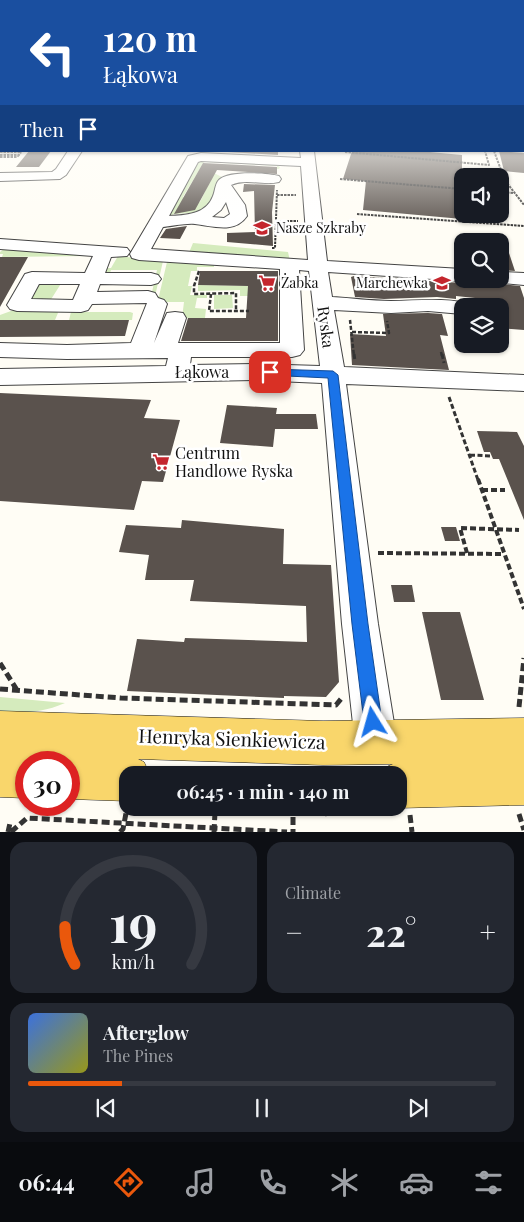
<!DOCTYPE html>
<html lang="en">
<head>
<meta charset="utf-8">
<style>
	:root { --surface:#171b24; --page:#242831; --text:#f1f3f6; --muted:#9ea1a6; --line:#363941; --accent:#ea580c }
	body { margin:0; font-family:"Playfair Display",serif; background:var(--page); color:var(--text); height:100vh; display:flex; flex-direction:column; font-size:19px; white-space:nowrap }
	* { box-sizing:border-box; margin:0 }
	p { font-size:16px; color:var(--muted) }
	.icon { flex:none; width:28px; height:28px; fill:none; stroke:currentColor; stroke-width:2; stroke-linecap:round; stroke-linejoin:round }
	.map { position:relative; height:832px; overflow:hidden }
	.side { display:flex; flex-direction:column; gap:10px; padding:10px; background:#0d0f14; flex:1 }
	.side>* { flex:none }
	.hud { position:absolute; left:0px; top:0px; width:525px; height:152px; box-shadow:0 1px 4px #0004; background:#1a4fa0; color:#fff; overflow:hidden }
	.controls { position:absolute; left:454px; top:168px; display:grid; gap:10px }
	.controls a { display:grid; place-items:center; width:55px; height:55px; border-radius:10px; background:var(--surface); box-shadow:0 1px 4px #0004; font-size:25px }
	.speed { position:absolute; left:15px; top:751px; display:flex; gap:10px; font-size:25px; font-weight:700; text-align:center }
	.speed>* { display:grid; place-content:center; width:65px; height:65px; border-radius:50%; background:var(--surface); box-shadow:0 1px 4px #0004; line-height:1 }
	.speed .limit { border:8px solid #d22; background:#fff; color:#111 }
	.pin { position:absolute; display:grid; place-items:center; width:42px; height:42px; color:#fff; margin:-21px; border-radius:10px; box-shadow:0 2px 8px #0006 }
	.me { position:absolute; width:55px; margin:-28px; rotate:352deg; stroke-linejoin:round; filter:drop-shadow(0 0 4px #0008) }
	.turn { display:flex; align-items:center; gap:18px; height:105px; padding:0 20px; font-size:22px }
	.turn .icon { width:65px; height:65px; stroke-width:2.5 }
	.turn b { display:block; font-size:35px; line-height:42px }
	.then { display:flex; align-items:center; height:48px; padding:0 20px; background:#0003; gap:10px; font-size:19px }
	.big { font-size:38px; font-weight:700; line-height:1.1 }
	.side .tile { flex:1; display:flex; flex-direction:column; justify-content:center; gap:8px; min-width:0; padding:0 18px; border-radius:15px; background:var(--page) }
	.side .dial { align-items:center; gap:0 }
	.dial svg { height:130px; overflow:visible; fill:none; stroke:var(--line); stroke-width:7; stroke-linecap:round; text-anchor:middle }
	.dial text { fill:var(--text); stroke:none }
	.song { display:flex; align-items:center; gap:15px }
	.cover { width:60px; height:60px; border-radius:8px; background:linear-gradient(135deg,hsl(220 70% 55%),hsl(60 70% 35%)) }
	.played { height:5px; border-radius:2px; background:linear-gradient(90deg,var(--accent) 20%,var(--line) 20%) }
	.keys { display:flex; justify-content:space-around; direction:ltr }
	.heat { display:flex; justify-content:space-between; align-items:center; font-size:28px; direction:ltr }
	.side .tiles { flex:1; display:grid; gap:10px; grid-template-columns:1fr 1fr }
	.tile:last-child { grid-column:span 2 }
	.trip { position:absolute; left:119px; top:766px; width:288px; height:50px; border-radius:15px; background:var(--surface); box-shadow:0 1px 4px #0004; font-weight:700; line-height:50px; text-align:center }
	.menu { display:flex; height:80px; justify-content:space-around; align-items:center; background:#090b0e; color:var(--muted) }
	.menu .icon { width:35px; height:35px }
	.menu .current { color:var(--accent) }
	.menu b { font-size:22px; color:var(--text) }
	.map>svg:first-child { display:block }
	.green { fill:#d5ebbd }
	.building { fill:#5a524d }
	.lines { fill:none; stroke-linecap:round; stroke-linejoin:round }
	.minor-casing { stroke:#444; stroke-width:2 }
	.major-casing { stroke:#222; stroke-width:1 }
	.path-far4 { stroke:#333; stroke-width:2; stroke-dasharray:2.5 1; stroke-linecap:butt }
	.path-far3 { stroke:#333; stroke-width:2.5; stroke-dasharray:4 2; stroke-linecap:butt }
	.path-far2 { stroke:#333; stroke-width:3; stroke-dasharray:5 2.5; stroke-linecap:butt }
	.path-far1 { stroke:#333; stroke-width:4; stroke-dasharray:6 3; stroke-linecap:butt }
	.path { stroke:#333; stroke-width:5; stroke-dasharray:8 4; stroke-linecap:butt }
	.minor { fill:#fff; fill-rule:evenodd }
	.major { fill:#f9d66b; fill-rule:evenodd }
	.route { fill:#1a73e8; stroke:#114b97 }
	.labels { text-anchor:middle; stroke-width:5; stroke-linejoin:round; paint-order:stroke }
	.far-poi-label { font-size:14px; fill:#111; stroke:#fff; text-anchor:start }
	.street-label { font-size:16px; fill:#111; stroke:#fff }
	.poi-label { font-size:16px; fill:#111; stroke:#fff; text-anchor:start }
	.near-street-label { font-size:19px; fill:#111; stroke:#fff }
</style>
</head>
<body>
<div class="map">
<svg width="524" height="832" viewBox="0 0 524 832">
	<rect width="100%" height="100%" fill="#fffdf5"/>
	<!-- green -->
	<path class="green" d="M198 160 276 165 280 167 279 169H277V166L204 162 183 197 200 202 214 173 224 178 214 199 194 216 190 213 173 214 170 219V214H167Z
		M193 243 288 252 290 261 188 255Z
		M4 249 88 255V256L2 257 3 254H0V252Z
		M118 256 163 261 156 292H152L157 270H111L109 276 104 274 106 268H111Z
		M169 261 214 265V267H197V271H191L188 286H192L190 295H207V298H197L195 308 206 309 205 318H182L184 302H150L151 297 159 296 167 262Z
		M41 282H62L50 301 26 300 34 287Z
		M198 285 250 286V296H240V290L198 291Z
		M214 295H232L233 308 214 309Z
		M11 311H57L58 313 55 320H0V315Z
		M71 312H130L133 313 132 320H69Z
		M0 697 65 703C42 713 25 713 0 712Z"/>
	<!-- building -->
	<path class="building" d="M29 151H51L39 167H16Z
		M212 151H278V155Z
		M352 151H419L462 155V219L363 210 366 181 343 179Z
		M499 151 524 153V173L504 171Z
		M203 163 277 167V174L217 170 195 210 174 214Z
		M244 184 275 185 272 212 273 246 227 242V233L255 232 254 191 243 192Z
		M187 226 180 239 160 238 166 229Z
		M500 235H503L515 271 500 270Z
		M0 257H28L0 307Z
		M200 271H278V341H181L188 318H246L248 286 198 285Z
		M354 276 462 283 468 281 520 286 524 298V330L500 328V306H496L494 300 456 296V299L437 297 384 299 355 297 351 277Z
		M428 313 442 314 448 336 440 335 449 370 352 365 350 334 386 336 383 314Z
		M0 320H129L125 336 0 337Z
		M0 393 151 400 144 418 180 420 163 482 142 481 134 510 0 501Z
		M227 405 277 408 276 414H316L318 429H275L273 447 220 443Z
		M477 431 517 432 524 446V520L499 459H493L490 452H484Z
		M182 520 284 529 283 564 331 565 339 682 326 697 284 696V698L127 691 137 639 184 642 185 638 307 642 306 606 190 601 194 580H145L149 555 119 552 126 525 181 528Z
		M441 527H456L460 541H445Z
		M391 585H412L415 602H394Z
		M422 612H460L484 700H441Z"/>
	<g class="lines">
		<!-- minor casing -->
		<g class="minor-casing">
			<path id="minor" d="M0 119H1V127H0Z
				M68 151H82L66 175 60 179 0 181V173L52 172 56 169Z
				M300 151H314L327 261 462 269V279H469L462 281 328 272 332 297C352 298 371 301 391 301 417 301 443 297 469 304L471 306H462V314L428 311 391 313 334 310 344 367 524 375V391L346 384 378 624 397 742 391 757 376 763 361 757 355 742 342 624 322 383 254 380 0 385V369L166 366 168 358 67 359 0 357V343L67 345 131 343 147 303 92 304 88 310 81 312 17 311 10 309 7 305 25 274 32 272 85 273 93 256 0 249V239L127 248 130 252 127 256 111 257 105 273H151L158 275 161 279 158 283 151 285 100 284 97 292 148 291 155 293 158 298 164 300 167 304 154 343 167 313 175 312 183 313 186 318 178 343H280V269L139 260 132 258 130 254 188 156 201 153 301 158ZM201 161 301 166 308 260 151 249 163 227C173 226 186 223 195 224 213 226 235 234 247 216L245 205 231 185C247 178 263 186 279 182L281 179 279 176C267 173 226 170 218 181 215 185 215 192 213 196 206 215 185 215 169 216L198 162ZM226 202 230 214 224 218 212 217 221 210ZM299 270 309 271 320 366 254 364 190 365 191 357H292L300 355 304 350ZM39 284H80L73 300 31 299Z
				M500 272 524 273V285L493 282 491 279H500Z"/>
		</g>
		<!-- major casing -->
		<g class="major-casing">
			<path id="major" d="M0 711 323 721 524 718V805L398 808V775H379L382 769 393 764 323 765 138 759 144 762 150 775H128V801L69 799V762H52L53 760 61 757 35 756 42 759 44 762H26V798L0 797Z"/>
		</g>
		<!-- path-far4 -->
		<path class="path-far4" d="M494 151 501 170 507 173
			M0 152H21
			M345 152 489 165 485 151
			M0 155H19L21 152
			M0 157H17L19 155
			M506 173 507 183 524 205
			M340 179 462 189
			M500 192 514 193
			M277 195H296
			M357 214 524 226
			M276 221H298
			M272 248H275L277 190"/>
		<!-- path-far3 -->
		<path class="path-far3" d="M199 271 194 286V294L236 293V311
			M211 294 209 311H249
			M350 320 354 356
			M352 332 389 333 387 321
			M441 352 442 356"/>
		<!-- path-far2 -->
		<path class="path-far2" d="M354 354 355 361
			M442 354 444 363
			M449 397 478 480
			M470 455 492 456"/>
		<!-- path-far1 -->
		<path class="path-far1" d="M478 479 524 609
			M482 490H505
			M378 553 504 554
			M467 553 460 528 519 530"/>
		<!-- path -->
		<path class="path" d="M0 663 17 690
			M0 689 121 698 336 705 341 699
			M519 707 524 658
			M327 808 328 819
			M519 814 524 830
			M410 815 412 832
			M293 817V832
			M8 832 10 823
			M11 832 27 818 287 832
			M120 832 123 829 127 808
			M214 832 215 812"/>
		<!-- minor -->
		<use href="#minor" class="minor"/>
		<!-- major -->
		<use href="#major" class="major"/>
	</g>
	<!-- sky -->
	<linearGradient id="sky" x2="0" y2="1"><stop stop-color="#95c6ee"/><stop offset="0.5" stop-color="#fffefa"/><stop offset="1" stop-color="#fffefa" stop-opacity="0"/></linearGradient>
	<rect width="524" height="231" fill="url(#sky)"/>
	<!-- route -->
	<path class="route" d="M270 369 333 371 338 375 368 624 382 722 379 729 373 731 367 729 364 722 352 624 328 378 267 375 265 372Z"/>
	<!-- icons -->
	<defs>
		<g id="school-bare" transform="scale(1.35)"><path d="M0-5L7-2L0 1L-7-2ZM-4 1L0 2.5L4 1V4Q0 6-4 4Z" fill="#c4262e" stroke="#fff" stroke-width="2.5" paint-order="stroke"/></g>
		<g id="supermarket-bare" transform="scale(1.35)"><path d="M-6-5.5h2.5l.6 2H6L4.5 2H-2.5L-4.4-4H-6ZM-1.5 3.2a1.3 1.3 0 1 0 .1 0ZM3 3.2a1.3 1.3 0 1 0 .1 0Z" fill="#c4262e" stroke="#fff" stroke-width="2.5" paint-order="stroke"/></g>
	</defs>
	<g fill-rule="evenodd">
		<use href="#school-bare" x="262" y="228"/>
		<use href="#supermarket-bare" x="267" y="283"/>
		<use href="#school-bare" x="442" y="283"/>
		<use href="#supermarket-bare" x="161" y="462"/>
	</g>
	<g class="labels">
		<!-- far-poi labels -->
		<g class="far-poi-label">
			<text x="276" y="233">Nasze Szkraby</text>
			<text x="281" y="288">Żabka</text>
			<text x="428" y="288" text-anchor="end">Marchewka</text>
		</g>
		<!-- street labels -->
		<g class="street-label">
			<text transform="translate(326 327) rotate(82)" y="6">Ryska</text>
			<text x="202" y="378">Łąkowa</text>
		</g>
		<!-- poi labels -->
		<g class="poi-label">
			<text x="175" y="459">Centrum<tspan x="175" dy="18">Handlowe Ryska</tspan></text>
		</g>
		<!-- near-street labels -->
		<g class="near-street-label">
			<text transform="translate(232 739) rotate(2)" y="7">Henryka Sienkiewicza</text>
		</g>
	</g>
</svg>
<div class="controls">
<a><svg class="icon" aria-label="sound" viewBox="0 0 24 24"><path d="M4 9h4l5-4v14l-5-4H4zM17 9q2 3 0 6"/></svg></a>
<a><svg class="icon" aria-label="search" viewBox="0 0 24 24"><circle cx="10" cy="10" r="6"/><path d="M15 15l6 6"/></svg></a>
<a><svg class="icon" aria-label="layers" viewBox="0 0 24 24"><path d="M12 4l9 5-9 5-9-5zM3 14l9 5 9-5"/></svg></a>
</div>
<div class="speed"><div class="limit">30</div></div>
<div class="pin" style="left:270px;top:372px;background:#d93025"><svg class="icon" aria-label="arrive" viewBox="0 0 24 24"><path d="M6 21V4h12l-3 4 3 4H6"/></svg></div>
<svg class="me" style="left:373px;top:722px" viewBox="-20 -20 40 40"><path d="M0-17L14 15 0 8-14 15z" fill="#1a73e8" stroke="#fff" stroke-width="4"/></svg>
<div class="trip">06:45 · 1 min · 140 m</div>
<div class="hud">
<div class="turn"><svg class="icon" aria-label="left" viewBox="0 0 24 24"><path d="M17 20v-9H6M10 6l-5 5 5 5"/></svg><div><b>120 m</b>Łąkowa</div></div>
<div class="then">Then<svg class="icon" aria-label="arrive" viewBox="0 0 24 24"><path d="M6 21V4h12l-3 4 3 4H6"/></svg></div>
</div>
</div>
<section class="side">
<div class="tiles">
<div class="tile dial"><svg viewBox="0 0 100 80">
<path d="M14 69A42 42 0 1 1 86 69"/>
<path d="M14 69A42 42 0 0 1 8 46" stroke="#ea580c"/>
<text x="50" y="56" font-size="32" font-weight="700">19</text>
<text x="50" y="72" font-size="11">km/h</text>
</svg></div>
<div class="tile"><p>Climate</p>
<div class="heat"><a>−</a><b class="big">22°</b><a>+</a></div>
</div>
<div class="tile">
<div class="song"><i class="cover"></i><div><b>Afterglow</b><p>The Pines</p></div></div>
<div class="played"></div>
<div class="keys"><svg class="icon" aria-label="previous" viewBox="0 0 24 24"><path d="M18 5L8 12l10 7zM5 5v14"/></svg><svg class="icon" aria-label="pause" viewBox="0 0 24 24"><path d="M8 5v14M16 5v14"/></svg><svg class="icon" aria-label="next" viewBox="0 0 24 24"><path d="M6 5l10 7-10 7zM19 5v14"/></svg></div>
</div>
</div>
</section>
<nav class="menu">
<b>06:44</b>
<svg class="icon current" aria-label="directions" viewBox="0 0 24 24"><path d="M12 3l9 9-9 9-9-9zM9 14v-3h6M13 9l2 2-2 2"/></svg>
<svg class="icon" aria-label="music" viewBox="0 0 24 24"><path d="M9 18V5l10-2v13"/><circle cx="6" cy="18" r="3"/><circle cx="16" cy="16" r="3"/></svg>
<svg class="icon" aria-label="phone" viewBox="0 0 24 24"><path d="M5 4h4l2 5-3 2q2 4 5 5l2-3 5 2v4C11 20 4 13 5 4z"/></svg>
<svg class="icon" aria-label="climate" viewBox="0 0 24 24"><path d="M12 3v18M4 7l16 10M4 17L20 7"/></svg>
<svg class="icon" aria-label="car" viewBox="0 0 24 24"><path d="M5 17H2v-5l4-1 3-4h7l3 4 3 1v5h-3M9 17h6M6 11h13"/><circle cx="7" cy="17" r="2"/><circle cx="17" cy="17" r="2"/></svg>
<svg class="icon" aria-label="filters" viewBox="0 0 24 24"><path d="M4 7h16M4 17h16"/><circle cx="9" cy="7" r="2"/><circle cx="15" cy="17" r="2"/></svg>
</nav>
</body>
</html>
